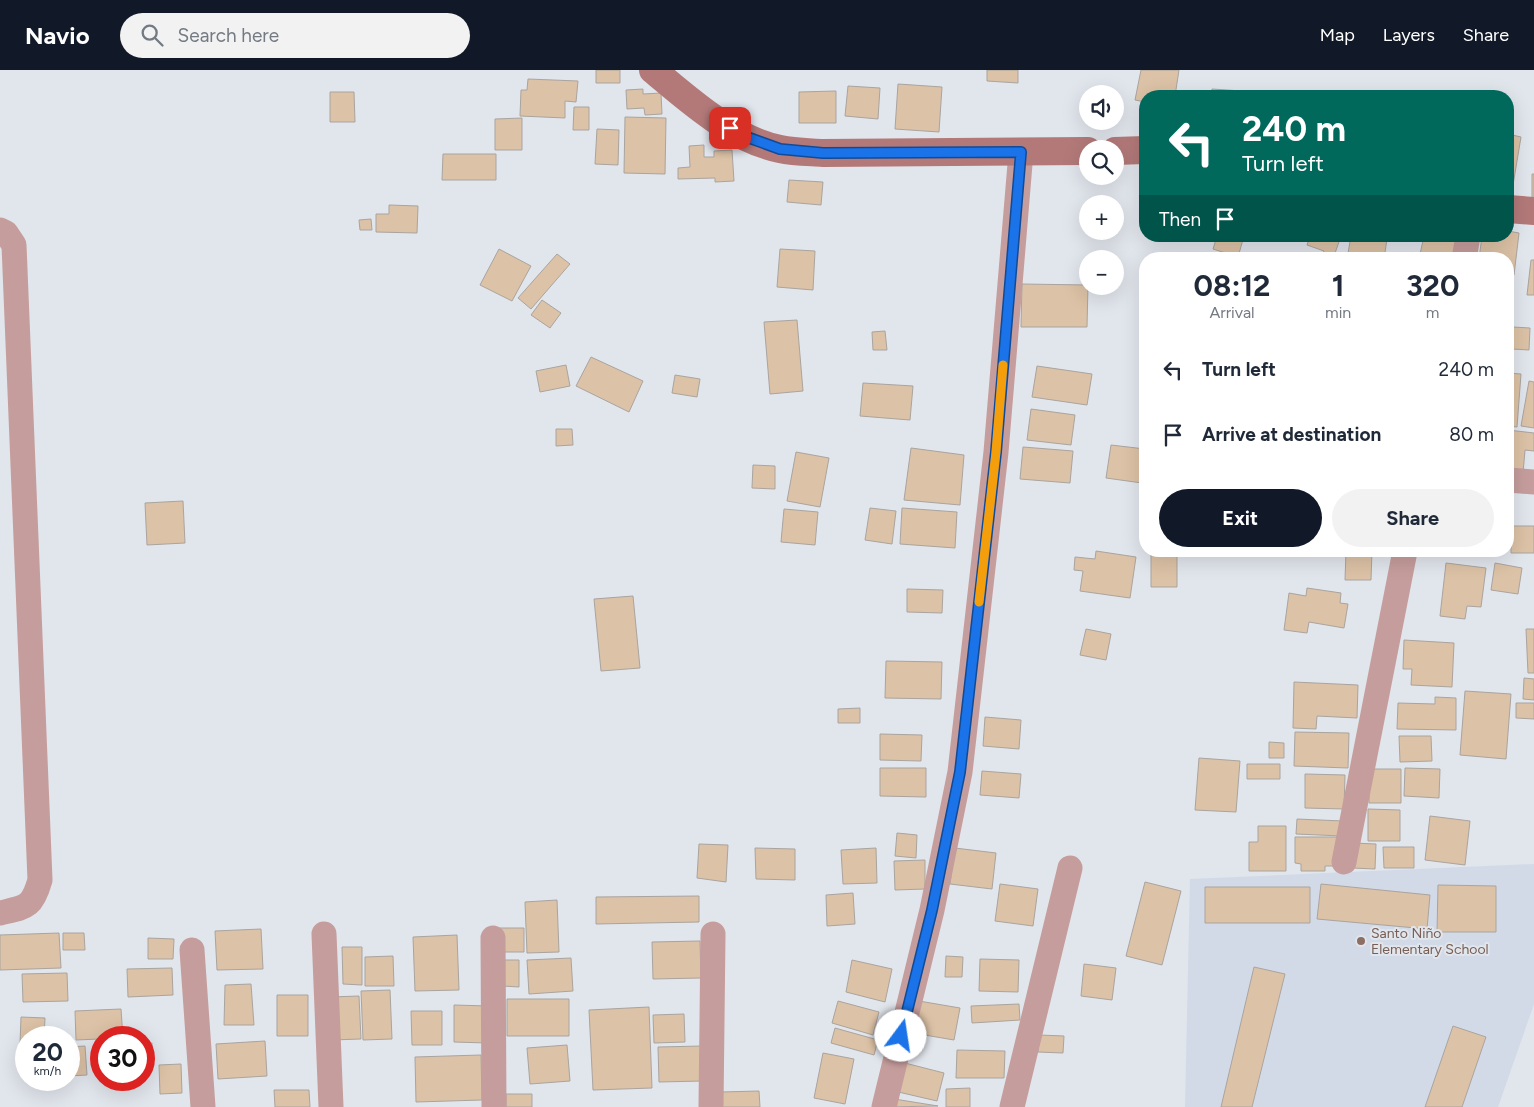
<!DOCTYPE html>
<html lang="en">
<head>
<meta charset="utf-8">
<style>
  :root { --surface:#fff; --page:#f2f2f3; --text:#1f2937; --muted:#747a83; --accent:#111827 }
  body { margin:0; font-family:Figtree,sans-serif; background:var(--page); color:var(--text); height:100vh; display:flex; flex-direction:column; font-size:19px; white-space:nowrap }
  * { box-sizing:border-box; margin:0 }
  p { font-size:16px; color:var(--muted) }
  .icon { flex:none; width:28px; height:28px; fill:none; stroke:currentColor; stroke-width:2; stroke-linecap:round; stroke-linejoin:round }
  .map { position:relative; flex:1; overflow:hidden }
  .panel { position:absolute; left:1139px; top:182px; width:375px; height:305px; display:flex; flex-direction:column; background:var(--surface); border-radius:20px; box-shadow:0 5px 20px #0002 }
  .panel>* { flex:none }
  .guide { position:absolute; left:1139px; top:20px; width:375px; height:152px; border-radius:20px; box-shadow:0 5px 20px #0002; background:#00695c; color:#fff; overflow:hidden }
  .buttons { position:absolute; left:1079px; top:15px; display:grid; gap:10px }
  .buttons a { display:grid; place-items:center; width:45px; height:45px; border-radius:50%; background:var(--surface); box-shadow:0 5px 20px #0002; font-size:25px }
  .speed { position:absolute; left:15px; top:956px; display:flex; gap:10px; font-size:25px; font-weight:700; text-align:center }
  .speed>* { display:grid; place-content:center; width:65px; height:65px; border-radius:50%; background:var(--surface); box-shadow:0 5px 20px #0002; line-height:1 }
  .speed small { font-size:12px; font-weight:400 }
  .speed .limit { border:8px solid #d22; background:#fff; color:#111 }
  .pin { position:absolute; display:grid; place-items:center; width:42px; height:42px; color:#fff; margin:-21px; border-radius:10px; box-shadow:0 2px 8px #0006 }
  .me { position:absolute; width:55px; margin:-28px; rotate:14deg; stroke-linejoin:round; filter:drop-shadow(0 0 4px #0008) }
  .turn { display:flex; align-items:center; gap:18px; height:105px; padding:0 20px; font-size:22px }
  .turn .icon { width:65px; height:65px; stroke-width:2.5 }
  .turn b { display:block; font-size:35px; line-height:42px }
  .then { display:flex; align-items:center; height:48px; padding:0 20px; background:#0003; gap:10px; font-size:19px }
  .eta { display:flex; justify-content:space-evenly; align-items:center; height:85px; text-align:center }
  .eta b { font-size:30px; font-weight:700; line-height:35px }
  .button { display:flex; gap:10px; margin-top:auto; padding:10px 20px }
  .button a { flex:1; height:58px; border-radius:30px; background:var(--accent); color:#fff; font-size:20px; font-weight:700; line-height:58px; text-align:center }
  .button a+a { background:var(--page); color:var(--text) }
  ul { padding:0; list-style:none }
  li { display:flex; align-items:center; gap:15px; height:65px; padding:0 20px }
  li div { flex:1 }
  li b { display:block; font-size:19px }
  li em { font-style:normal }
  header { display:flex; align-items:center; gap:30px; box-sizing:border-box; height:70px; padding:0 25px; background:var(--accent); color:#fff }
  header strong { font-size:24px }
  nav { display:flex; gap:28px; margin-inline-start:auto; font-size:18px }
  .search { width:350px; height:45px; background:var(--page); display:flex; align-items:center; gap:12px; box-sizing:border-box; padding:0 18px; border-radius:28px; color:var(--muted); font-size:19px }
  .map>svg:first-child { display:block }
</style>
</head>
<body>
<header>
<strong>Navio</strong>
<div class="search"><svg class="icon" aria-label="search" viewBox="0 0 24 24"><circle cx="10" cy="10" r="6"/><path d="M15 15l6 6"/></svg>Search here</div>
<nav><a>Map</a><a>Layers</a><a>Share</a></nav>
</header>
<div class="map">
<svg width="1534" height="1037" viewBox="0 0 1534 1037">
  <rect width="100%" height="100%" fill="#e1e5ec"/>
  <path fill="#d2dae7" d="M1534,794V934L1498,1037H1185L1190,809Z"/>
  <path fill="#dcc2a6" stroke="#aaa49f" d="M596,0H620V13H596Z
    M987,0H1018V13L987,11Z
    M1141,0H1179L1175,26H1145V32L1135,30Z
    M528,9L578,11L576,32L565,31V48L520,46L521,20H527Z
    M898,14L942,17L939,62L895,59Z
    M848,16L880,18L878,49L845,46Z
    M643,19V24L661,23L662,44L645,45L644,38L627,39L626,20Z
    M1212,19L1272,23L1271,26H1211Z
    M836,21V53H799V22Z
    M330,22H354L355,52H330Z
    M574,37H589V60H573Z
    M625,47L666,48L665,104L624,103Z
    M522,48V80H495V49Z
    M597,59L619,60L618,95L595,94Z
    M1508,64L1521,67L1513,115L1508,114Z
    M704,75V87H714V81L732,80L734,111L715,112V108L678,109V98L690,97L689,76Z
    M443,84H496V110H442Z
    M1532,104H1534V129H1532Z
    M789,110L823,112L821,135L787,132Z
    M389,135L418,136L417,163L376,162V144H389Z
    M371,149L372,160H360L359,150Z
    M1508,161L1519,163L1514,205L1508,204V189H1479L1482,166H1508Z
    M1217,166H1244L1238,187L1213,179Z
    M1310,166H1341L1333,189H1321L1324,181L1307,175Z
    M1351,166H1368L1387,169L1384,189H1347Z
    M1424,166H1466L1461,189H1419Z
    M499,179L531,196L512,231L480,215Z
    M780,179L815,181L813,220L777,217Z
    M557,184L570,194L531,239L518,228Z
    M1531,190H1534V225H1527Z
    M1022,214L1088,215L1087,257H1021Z
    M542,230L561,243L550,258L531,245Z
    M797,250L803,321L770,324L764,252Z
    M1513,257L1530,258L1529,280L1512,279Z
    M885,261L887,280H873L872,262Z
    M591,287L643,311L629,342L576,316Z
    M566,295L570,316L540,322L536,301Z
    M1037,296L1092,304L1087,335L1032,327Z
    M1508,303L1521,304L1517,357L1508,356Z
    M675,305L700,309L697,327L672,323Z
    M1529,311L1534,312V358L1521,356Z
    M863,313L913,316L910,350L860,346Z
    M1031,339L1075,345L1071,375L1027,370Z
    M556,359H572L573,375L556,376Z
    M1508,360L1534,363V381L1525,380L1523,403L1508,401Z
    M1111,375L1145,379L1142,413L1106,408Z
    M1023,377L1073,381L1070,413L1020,409Z
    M911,378L964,385L960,435L904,430Z
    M796,382L829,388L820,437L787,431Z
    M753,395L775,396V419L752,418Z
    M183,431L185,473L147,475L145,433Z
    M870,438L896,441L892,474L865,470Z
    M902,438L957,442L955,478L900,474Z
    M784,439L818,442L815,475L781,472Z
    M1511,456H1534V483H1511Z
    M1096,481L1136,487L1130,528L1080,521L1083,501L1074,500L1075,487L1095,489Z
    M1346,481H1372L1371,510H1345Z
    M1373,481H1401V484H1373Z
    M1151,485H1177V517H1151Z
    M1446,493L1486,498L1481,537L1467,536L1465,549L1440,546Z
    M1495,493L1522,498L1518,524L1491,520Z
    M1307,518L1341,523L1340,533L1348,534L1344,558L1309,552L1307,563L1284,560L1289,523L1306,526Z
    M907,519L943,520L942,543L907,542Z
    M633,526L640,598L601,601L594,529Z
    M1086,559L1111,564L1106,590L1080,585Z
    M1526,559H1534V603H1528Z
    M1404,570L1454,573L1452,617L1411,615L1412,599H1403Z
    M886,591L942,592L941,629L885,628Z
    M1524,608L1534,609V630L1523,629Z
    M1294,612L1358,615L1357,648L1317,646L1316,659L1293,658Z
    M1465,621L1511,624L1506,689L1460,685Z
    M1435,627L1456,628V660L1397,659L1398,633L1435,634Z
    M1516,633H1534V649L1516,648Z
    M860,638V653H838V639Z
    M985,647L1021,650L1019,679L983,676Z
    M1295,662L1349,663L1348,698L1294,696Z
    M880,664L922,665L921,691L880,690Z
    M1399,666H1431L1432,691L1400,692Z
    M1269,672L1284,673V688H1269Z
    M1199,688L1240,691L1236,742L1195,740Z
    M1247,694H1280V709H1247Z
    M880,698H926V727L880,726Z
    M1405,698L1440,699L1439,728L1404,726Z
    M1369,699H1401V733H1369Z
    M982,701L1021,704L1019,728L980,725Z
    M1305,704L1345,705L1344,739L1305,738Z
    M1368,739L1400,740V771H1368Z
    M1430,746L1470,751L1465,795L1425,790Z
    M1297,749L1343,751L1342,766L1296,764Z
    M1258,756H1286V801H1249V772H1258Z
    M897,763L917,765L916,788L895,786Z
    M1295,767H1339V796H1325V801H1301V794L1295,793Z
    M1353,773L1376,774L1375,799L1352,798Z
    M699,774L728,775L726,812L697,808Z
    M1383,777H1414V798H1384Z
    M755,778L795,779V810L756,809Z
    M876,778L877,813L843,814L841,780Z
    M955,778L996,783L992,819L950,814Z
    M925,790V819L895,820L894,791Z
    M1145,812L1181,821L1162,895L1126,886Z
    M1000,814L1038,819L1033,856L995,851Z
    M1321,814L1430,825L1427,859L1317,849Z
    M1438,815L1496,816V862H1437Z
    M1205,817H1310V853H1205Z
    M853,823L855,854L827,856L826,825Z
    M699,826V852L596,854V827Z
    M557,830L559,882L527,883L525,832Z
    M497,858H524V882H497Z
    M261,859L263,899L217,900L215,861Z
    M59,863L61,898L0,900V865Z
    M63,863H84L85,880H63Z
    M457,865L459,920L415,921L413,867Z
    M148,868L174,869L173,889H148Z
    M700,871L701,908L653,909L652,872Z
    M342,877H362V915L343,914Z
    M393,886L394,916H365V887Z
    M946,886L963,887L962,907H945Z
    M571,888L573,921L529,924L527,890Z
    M980,889L1019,890L1018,922L979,921Z
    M503,890H519V917L503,916Z
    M852,890L892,899L885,932L846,922Z
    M1084,894L1116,898L1112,930L1081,926Z
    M1254,897L1285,904L1252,1037H1221Z
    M172,898L173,925L128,927L127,899Z
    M67,903L68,931L23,932L22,904Z
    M251,914L254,955H224L225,915Z
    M390,920L392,969L363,970L361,921Z
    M277,925H308V966H277Z
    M359,926L361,969L331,970L330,927Z
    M507,929H569V966H507Z
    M838,931L879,942L873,965L832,953Z
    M919,931L960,938L954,970L913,963Z
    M1019,934L1020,950L972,953L971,936Z
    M454,935L488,936L487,973L454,972Z
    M649,937L652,1018L593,1020L589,940Z
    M121,939L123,968L76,970L75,941Z
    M411,941H442V975H412Z
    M684,944L685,972L654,973L653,945Z
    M21,947L45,948L44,968H26V974H20Z
    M1453,956L1486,967L1462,1037H1425Z
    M835,958L878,970L874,985L831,973Z
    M1039,965L1064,966L1063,983L1038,982Z
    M265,971L267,1006L218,1009L216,974Z
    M144,973H152V993L144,994Z
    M567,975L570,1011L530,1014L527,978Z
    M85,976L87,1005L69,1006V977Z
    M702,976L703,1011L659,1012L658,977Z
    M957,980L1005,981L1004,1008H956Z
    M823,983L854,989L845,1034L814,1028Z
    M481,985L482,1030L416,1032L415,987Z
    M901,992L944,1003L937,1031L894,1021Z
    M181,994L182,1023L160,1024L159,995Z
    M970,1018V1037H946V1019Z
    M274,1020H309L310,1037H275Z
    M759,1021L760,1037H722L721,1022Z
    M506,1024H532V1037H506Z
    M888,1028L938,1036L886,1037Z"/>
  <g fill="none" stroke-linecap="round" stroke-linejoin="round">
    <path stroke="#c59d9c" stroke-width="25" d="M0,160L6,163L14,175L40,810C32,838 26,837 0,843
      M1464,189L1468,166
      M1508,410L1534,412
      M1344,792L1405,481
      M324,864L331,1037
      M493,868L494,1037
      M192,880L203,1037
      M711,1037L713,864
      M884,1037L932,840L960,702L996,382L1021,82
      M1012,1037L1070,798"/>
    <path stroke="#b37979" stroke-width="28" d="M653,0C690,31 732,69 780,79C794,82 809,82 823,83L1088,81
      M1115,81L1145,80
      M1508,139L1534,141"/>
  </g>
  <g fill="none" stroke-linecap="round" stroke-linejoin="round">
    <g stroke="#114b97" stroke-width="12">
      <path id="route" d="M730,58L744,66L780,79L823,83L1021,82L996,382L960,702L932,840L901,966"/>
    </g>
    <use href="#route" stroke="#1a73e8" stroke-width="9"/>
    <path stroke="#f59e0b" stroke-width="9" d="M979,532L996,382L1003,295"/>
  </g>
  <circle fill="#8d6e63" stroke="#e1e5ec" stroke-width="2" cx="1361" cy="871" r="5"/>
  <g text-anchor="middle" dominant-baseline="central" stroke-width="4" stroke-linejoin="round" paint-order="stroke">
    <g font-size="14" fill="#785e54" stroke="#e1e5ec" text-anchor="start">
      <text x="1371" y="863">Santo Niño<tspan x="1371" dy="16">Elementary School</tspan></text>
    </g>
  </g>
</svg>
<div class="buttons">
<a><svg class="icon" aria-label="sound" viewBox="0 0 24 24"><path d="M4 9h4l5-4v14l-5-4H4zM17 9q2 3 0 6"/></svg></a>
<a><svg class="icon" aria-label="search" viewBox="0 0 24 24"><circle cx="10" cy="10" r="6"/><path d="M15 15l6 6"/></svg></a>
<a>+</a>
<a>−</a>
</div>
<div class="speed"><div>20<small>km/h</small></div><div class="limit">30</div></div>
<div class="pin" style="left:730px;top:58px;background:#d93025"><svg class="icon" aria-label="arrive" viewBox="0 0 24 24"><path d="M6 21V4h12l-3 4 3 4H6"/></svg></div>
<svg class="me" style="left:901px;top:966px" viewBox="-20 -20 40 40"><circle r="19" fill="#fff"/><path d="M0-13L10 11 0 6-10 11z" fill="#1a73e8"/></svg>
<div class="guide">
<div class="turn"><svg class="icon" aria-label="left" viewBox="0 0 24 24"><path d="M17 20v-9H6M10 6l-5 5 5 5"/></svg><div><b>240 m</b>Turn left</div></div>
<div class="then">Then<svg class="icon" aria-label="arrive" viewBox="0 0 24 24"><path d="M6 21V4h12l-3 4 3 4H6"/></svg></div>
</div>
<section class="panel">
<div class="eta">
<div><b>08:12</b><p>Arrival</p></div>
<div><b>1</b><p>min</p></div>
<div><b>320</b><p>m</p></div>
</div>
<ul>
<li><svg class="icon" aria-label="left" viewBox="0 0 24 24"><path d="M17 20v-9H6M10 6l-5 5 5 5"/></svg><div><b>Turn left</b></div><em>240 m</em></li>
<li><svg class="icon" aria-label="arrive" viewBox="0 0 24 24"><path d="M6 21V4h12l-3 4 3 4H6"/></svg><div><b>Arrive at destination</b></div><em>80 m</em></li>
</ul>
<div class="button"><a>Exit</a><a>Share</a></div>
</section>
</div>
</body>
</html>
